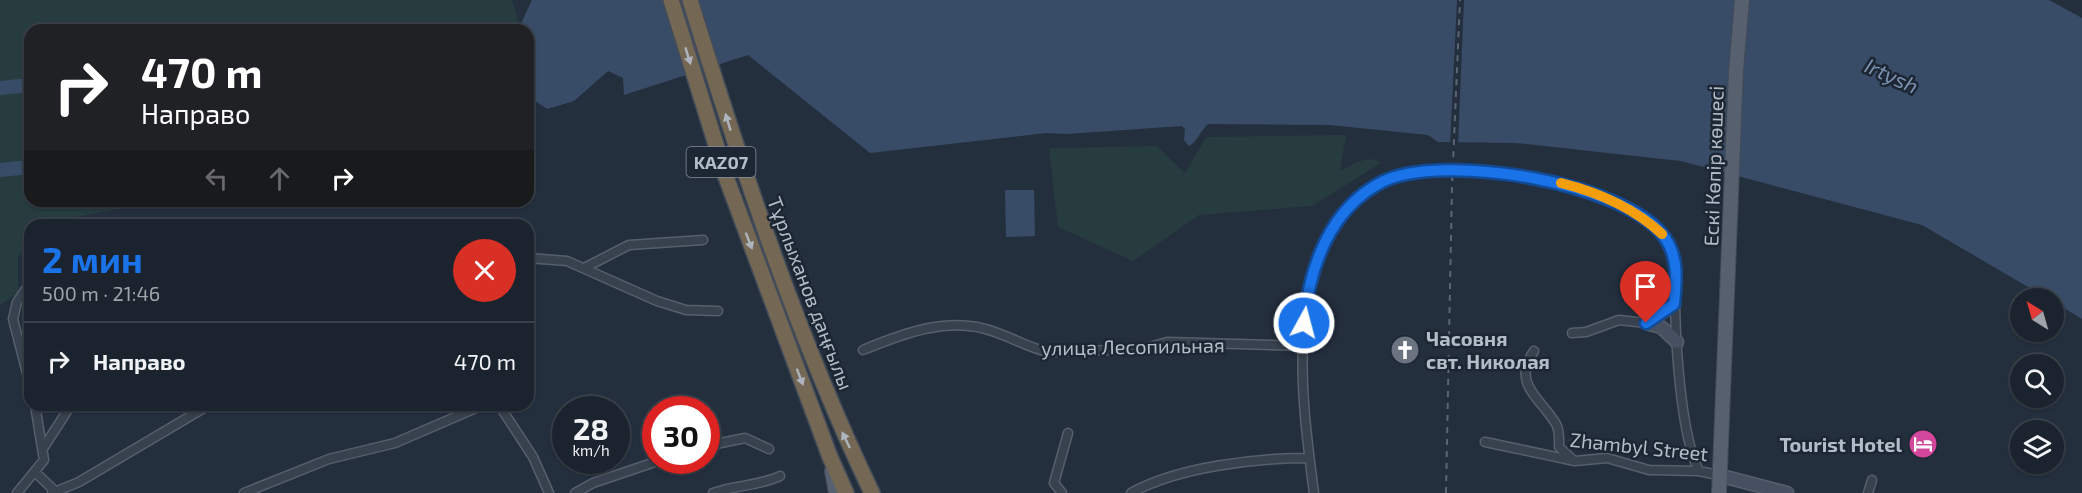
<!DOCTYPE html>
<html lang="ru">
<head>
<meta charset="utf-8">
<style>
  :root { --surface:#1b232e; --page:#282f3a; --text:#f1f3f6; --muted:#a0a4aa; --line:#39404a; --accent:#1a73e8 }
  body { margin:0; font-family:"Exo 2",sans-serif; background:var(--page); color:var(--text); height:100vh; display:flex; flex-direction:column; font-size:22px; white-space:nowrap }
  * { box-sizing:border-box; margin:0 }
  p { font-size:20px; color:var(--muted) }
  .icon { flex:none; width:33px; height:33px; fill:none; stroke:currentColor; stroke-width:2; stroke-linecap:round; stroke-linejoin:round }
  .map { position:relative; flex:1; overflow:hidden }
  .details { position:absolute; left:24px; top:219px; width:510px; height:192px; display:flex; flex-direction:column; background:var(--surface); border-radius:18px; box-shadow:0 2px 4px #0004,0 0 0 2px var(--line) }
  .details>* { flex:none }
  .guide { position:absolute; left:24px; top:24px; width:510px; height:183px; border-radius:18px; box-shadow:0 2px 4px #0004,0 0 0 2px var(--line); background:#202124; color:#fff; overflow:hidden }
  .needle { width:39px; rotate:323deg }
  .tools { position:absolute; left:2010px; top:288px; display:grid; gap:12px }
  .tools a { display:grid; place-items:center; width:54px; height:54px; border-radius:50%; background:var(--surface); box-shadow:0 2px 4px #0004,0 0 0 2px var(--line); font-size:30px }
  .speed { position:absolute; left:552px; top:396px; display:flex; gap:12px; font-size:30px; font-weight:700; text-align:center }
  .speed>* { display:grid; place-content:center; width:78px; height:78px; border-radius:50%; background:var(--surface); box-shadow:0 2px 4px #0004,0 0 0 2px var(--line); line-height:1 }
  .speed small { font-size:15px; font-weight:400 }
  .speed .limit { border:9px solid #d22; background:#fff; color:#111 }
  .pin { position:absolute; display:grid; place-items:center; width:51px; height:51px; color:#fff; margin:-62px -26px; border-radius:50% 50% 50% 0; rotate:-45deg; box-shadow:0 0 6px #0007 }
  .pin .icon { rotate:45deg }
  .me { position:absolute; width:66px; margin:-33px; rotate:7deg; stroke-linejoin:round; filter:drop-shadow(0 0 4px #0008) }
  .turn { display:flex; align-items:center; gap:21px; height:126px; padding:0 18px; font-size:27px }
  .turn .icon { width:78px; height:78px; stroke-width:2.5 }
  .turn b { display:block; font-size:42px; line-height:51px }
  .lanes { display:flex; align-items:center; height:57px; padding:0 18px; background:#0003; justify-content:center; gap:30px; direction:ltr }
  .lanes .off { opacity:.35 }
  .round { display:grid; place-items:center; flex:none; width:63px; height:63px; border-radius:32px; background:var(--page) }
  .summary { display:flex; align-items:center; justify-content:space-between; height:102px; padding:0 18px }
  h1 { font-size:36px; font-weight:700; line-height:45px; color:var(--accent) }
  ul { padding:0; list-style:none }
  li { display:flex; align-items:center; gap:18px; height:78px; padding:0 18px; border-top:2px solid var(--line) }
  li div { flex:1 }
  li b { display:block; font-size:22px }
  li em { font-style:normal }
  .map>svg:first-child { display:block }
</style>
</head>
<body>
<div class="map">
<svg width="2082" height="493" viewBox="0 0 2082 493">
  <rect width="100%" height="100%" fill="#242f3e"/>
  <path fill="#263c3f" d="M0,0H512L518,20L511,30H30V201H159L56,221L52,225H30V246L18,257V293L0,305Z
    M1346,135L1340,171C1353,165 1368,153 1381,163L1312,206L1199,215L1133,261L1058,227L1049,148L1157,146L1185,173L1206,137Z"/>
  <path fill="#394c67" d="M532,0H2049L2082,18V319L2054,302V298H2047L1922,225L1681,161L1516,143L1438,142L1428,135L1330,125L1208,124C1200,131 1198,141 1189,146L1184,140L1185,129L1182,126L1066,134L1046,133L870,153L748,55L624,95L623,78L608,71L574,101L547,109L528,96V30H518Z
    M1005,190H1034L1035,236L1006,237Z"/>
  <path fill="#242f3e" d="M1457,0H1464L1458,145H1450Z"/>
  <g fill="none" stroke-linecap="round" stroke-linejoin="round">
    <path stroke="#394c67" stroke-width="14" d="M0,88L30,85
      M0,170L30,167"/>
    <g stroke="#565f6c" stroke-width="11">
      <path id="street" d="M528,258L567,261L657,301L686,310L718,311
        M586,267L629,245L703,240
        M30,283L17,302L13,319L30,385
        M1572,333L1586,332L1619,320L1646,323
        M863,350C904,333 951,315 995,332C1013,338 1029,348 1048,352L1143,349L1167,342L1303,346
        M1534,351C1511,384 1541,398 1556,424C1560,431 1559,440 1559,447L1572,459
        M499,405L533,457L549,493
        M1485,442L1575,461L1607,458L1649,470L1699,471L1718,475
        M706,446L745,438L769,449
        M44,447L71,405
        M36,473L55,491
        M17,493L44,460L35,405
        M52,493L79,482L209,405
        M244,493L329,459L395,443L483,405
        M575,493L593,483L661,460
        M713,493C736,485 759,486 780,476
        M1062,493L1054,483L1068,433
        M1131,493C1178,467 1255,458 1309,458
        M1314,493C1302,402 1281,258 1364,195C1370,191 1376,185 1382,182C1421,164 1481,171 1521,177C1567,184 1634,198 1664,237C1681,258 1674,282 1675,306C1676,347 1681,436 1699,471
        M1868,493L1872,480"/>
    </g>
    <g stroke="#565f6c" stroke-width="15">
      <path id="secondary" d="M1646,323L1661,327L1677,342
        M1646,323L1674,304
        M1718,475L1787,493"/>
    </g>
    <g stroke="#414a57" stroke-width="16">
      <path id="primary" d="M832,471L836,493
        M1719,493L1736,71L1742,0"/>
    </g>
    <g stroke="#434c59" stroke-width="18">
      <path id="highway" d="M671,0L726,177L830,457L846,493
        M690,0C742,168 796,334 872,493"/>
    </g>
    <use href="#street" stroke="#38414e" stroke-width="8"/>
    <use href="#secondary" stroke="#465061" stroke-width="12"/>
    <use href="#primary" stroke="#56606e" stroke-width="14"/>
    <use href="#highway" stroke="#746855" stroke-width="15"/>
    <path stroke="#5a6575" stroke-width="2" stroke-dasharray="6 6" stroke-linecap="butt" d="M1446,493L1452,186L1460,0"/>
  </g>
  <defs><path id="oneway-solid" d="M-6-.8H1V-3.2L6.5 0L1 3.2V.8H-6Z" transform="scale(1.5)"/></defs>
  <g fill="#aeb4bd">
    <use href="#oneway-solid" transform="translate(688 56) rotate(73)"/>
    <use href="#oneway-solid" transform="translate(728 122) rotate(-107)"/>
    <use href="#oneway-solid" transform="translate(749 241) rotate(69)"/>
    <use href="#oneway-solid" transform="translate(800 377) rotate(69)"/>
    <use href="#oneway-solid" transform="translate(846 440) rotate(-116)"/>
  </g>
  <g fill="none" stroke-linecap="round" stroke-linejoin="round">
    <g stroke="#114b97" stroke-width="15">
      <path id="route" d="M1304,323C1309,269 1329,209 1382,182C1440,152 1627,182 1665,238C1679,258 1676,281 1674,304L1646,323"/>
    </g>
    <use href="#route" stroke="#1a73e8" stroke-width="10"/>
    <path stroke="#f59e0b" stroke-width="10" d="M1561,183C1597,192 1634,208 1662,234"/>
  </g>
  <defs>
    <g id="church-disc" transform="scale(1.5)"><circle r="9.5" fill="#6b7280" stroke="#1d2633"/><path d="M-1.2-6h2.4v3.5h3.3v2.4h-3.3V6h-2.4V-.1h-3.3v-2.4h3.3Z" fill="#fff"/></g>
    <g id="hotel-disc" transform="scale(1.5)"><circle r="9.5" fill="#d1479c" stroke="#1d2633"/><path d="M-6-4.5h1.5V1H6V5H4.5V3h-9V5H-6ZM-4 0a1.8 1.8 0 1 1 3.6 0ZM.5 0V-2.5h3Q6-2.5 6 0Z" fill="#fff"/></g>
  </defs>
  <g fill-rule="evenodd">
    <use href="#church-disc" x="1405" y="350"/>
    <use href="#hotel-disc" x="1923" y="444"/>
  </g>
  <g text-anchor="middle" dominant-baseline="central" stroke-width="5" stroke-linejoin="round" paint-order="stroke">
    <rect fill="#1d2633" stroke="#878f9c" stroke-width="1.5" x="686.5" y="147" width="69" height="30" rx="4.5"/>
    <g font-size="18" font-weight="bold" fill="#b4bcc9">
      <text x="721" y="162">KAZ07</text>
    </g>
    <g font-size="20" fill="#b4bcc9" stroke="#1d2633">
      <text transform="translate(1713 166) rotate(-88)">Ескі Көпір көшесі</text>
      <text transform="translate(811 293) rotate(69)">Тұрлыханов даңғылы</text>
      <text transform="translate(1133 346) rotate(-1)">улица Лесопильная</text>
      <text transform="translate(1639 446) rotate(6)">Zhambyl Street</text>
    </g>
    <g font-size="20" font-weight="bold" fill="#b4bcc9" stroke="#1d2633" text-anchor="start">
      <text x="1426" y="338">Часовня<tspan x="1426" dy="23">свт. Николая</tspan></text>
      <text x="1902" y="444" text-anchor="end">Tourist Hotel</text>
    </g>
    <g font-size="21" font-style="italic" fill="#7c92b1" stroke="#1d2633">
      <text transform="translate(1892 75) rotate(25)">Irtysh</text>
    </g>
  </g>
</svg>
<div class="tools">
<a><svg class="needle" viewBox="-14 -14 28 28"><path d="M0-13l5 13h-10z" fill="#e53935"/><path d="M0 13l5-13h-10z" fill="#a0a4aa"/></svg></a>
<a><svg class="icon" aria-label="search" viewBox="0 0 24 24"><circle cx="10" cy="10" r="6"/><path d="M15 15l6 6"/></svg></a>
<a><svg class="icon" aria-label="layers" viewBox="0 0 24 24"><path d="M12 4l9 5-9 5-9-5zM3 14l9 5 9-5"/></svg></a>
</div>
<div class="speed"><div>28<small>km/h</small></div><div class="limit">30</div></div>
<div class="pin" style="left:1646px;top:323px;background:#d93025"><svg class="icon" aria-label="arrive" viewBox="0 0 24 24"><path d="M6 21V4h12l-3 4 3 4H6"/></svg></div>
<svg class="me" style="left:1304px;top:323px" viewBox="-20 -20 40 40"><circle r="17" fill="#1a73e8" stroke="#fff" stroke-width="3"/><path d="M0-11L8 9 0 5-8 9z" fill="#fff"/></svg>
<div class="guide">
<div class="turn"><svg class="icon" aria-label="right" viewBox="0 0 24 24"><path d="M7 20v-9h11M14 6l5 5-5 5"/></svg><div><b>470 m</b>Направо</div></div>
<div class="lanes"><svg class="icon off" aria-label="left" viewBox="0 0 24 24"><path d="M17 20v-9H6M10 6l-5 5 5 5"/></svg><svg class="icon off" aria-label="ahead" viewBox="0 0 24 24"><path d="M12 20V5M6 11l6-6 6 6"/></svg><svg class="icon" aria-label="right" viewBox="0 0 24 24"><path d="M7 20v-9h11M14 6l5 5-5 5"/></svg></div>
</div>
<section class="details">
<div class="summary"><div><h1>2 мин</h1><p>500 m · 21:46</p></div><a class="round" style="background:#d93025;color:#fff"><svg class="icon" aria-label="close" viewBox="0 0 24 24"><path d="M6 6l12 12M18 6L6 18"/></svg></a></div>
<ul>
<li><svg class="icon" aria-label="right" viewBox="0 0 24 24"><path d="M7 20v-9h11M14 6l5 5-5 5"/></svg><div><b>Направо</b></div><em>470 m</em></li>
</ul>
</section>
</div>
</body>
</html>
